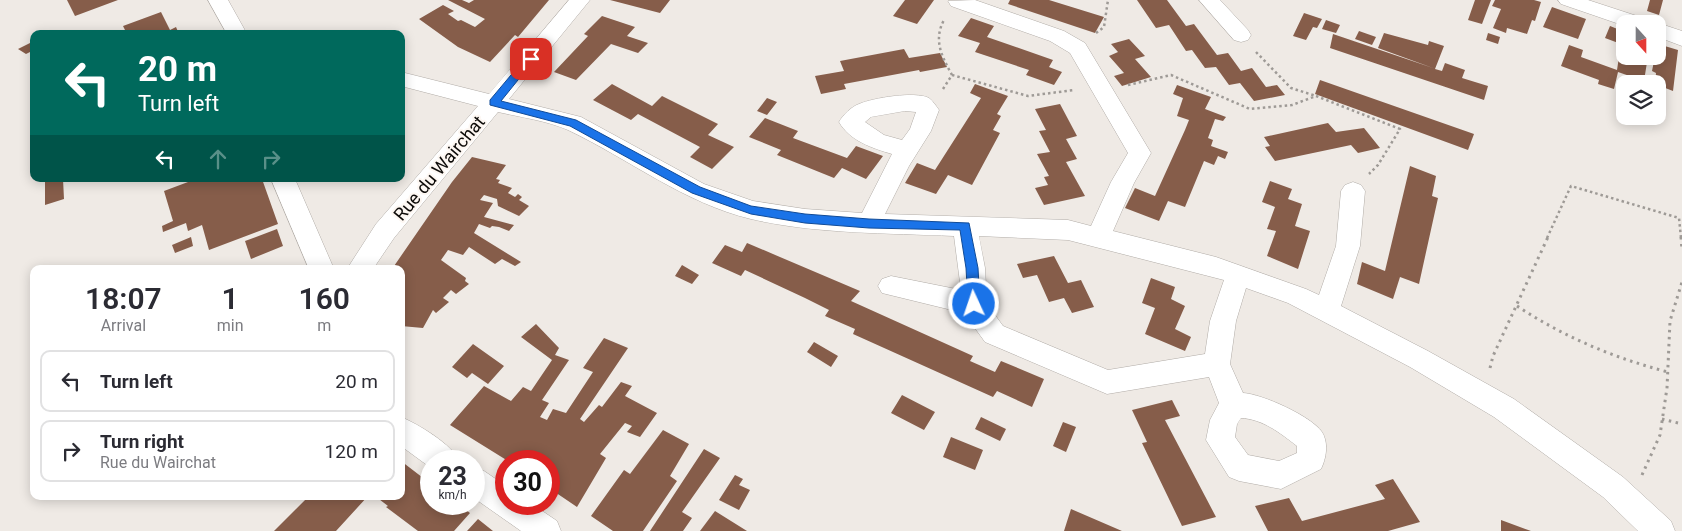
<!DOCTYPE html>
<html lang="en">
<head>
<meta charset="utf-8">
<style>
  :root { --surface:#fff; --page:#f2f2f3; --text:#2b2b33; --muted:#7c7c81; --line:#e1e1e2 }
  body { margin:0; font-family:Roboto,sans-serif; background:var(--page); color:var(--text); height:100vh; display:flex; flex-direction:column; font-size:19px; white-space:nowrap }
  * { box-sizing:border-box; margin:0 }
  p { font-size:16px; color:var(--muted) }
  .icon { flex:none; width:28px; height:28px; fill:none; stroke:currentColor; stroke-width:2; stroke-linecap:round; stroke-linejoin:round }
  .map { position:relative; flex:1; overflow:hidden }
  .side { position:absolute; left:30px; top:265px; width:375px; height:235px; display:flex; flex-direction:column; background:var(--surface); border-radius:10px; box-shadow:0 2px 12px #0003 }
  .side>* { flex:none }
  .top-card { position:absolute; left:30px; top:30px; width:375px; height:152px; border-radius:10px; box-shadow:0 2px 12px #0003; background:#00695c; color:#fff; overflow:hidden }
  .needle { width:32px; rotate:159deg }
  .fabs { position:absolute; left:1616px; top:15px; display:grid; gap:10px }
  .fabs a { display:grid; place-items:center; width:50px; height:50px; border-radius:10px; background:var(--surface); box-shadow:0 2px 12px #0003; font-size:25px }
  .speed { position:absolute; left:420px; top:450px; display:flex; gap:10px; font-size:25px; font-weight:700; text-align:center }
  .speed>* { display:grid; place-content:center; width:65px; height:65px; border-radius:50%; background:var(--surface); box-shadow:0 2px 12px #0003; line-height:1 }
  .speed small { font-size:12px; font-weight:400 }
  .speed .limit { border:8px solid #d22; background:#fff; color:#111 }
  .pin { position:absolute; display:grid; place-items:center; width:42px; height:42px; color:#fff; margin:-21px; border-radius:10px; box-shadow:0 2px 8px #0006 }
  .me { position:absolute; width:55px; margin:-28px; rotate:357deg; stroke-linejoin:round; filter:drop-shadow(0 0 4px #0008) }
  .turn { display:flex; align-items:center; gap:18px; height:105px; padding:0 25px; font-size:22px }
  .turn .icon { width:65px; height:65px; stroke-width:2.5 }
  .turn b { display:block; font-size:35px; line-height:42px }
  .lanes { display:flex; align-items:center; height:48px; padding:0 25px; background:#0003; justify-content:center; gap:25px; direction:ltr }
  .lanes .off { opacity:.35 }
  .eta { display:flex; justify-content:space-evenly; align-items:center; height:85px; text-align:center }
  .eta b { font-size:30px; font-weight:600; line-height:35px }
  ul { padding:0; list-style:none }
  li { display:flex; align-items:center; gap:15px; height:62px; margin:0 10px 8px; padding:0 15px; border:2px solid var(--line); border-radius:10px }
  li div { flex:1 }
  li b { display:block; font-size:19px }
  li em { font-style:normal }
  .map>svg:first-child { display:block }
</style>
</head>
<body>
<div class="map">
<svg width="1682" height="531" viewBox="0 0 1682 531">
  <rect width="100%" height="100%" fill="#efeae5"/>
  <path fill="#865d4a" d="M67,0H118L75,16Z
    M448,0H462L469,3L474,0H549L518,37L515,35L490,62L458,47L419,19L443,5L454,11L448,14L458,21L461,20L475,27L485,19Z
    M610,0H670L660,13Z
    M905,0H934L917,24L893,16Z
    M1010,0H1049L1104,17L1095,33L1008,4Z
    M1137,0H1167L1186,26L1194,24L1217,55L1228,53L1241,71L1252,68L1266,87L1277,85L1285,95L1254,101L1240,83L1229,85L1216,67L1205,68L1192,50L1186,51L1169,25L1156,28Z
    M1475,0H1491L1482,24L1468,20Z
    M1495,0H1534L1541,2L1535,21L1532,20L1527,34L1507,28L1506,33L1493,28L1501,9L1492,6Z
    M1650,0H1663L1659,15L1647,11Z
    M1552,7L1586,19L1578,39L1543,27Z
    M161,12L170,30L176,27L179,34H127L123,26Z
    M1304,13L1322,19L1317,28L1313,27L1306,40L1293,36Z
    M602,16L635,27L627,36L648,43L638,53L611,44L576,80L554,72L588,36L584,34Z
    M971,18L994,26L987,37L1053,60L1049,67L1062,72L1054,85L1026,75L1029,70L975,52L980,43L958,36Z
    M1326,20L1340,25L1336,33L1322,29Z
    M1610,26L1625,32V56H1648L1644,81L1618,72L1614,89L1598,84L1599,80L1561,66L1569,45L1583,50L1581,57L1617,70L1621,44L1605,38Z
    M1359,31L1376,37L1372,45L1355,39Z
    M1384,33L1428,45L1429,41L1444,46L1435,69L1442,71L1445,63L1465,70L1462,78L1488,86L1484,100L1330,48L1333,34L1433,68L1378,48Z
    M1488,33L1500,37L1498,44L1486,40Z
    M1129,39L1145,56L1135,59L1151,77L1122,86L1114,76L1124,73L1109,56L1118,52L1111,44Z
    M34,41V52L32,51L26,54L18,49Z
    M1658,44L1678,50L1673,91L1655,84L1656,73L1652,71L1655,56H1658Z
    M904,49L909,58L940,53L947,67L920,72L919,70L844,84L846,89L821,94L815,76L844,71L840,61Z
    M1320,80L1474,134L1468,150L1315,94Z
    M612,84L652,106L662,96L718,124L708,135L734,147L712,169L690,157L700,147L638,114L631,120L593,100Z
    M975,84L1008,96L997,114L1001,116L993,130L1000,133L972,185L948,175L936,194L905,183L917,163L935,170L981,98L970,93Z
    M1177,85L1211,97L1205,109L1226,117L1223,121L1215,119L1208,138L1213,140L1211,146L1228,152L1225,159L1218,156L1214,165L1204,161L1185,207L1168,201L1159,221L1125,208L1135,188L1155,196L1185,130L1189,120L1177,116L1183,98L1173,94Z
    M767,98L777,102L767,115L757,111Z
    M1060,104L1077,136L1066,139L1077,159L1066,162L1085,196L1044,205L1035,188L1048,185L1044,177L1049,176L1037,154L1050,152L1039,131L1046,130L1035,109Z
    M765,118L798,131L793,138L847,158L856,146L883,156L866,179L842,168L834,178L777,155L781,150L749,137Z
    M1328,123L1336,132L1364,128L1380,148L1358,153L1351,145L1275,161L1265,147L1270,146L1264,137Z
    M472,157L506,165L496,179L500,180L498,183L512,188L508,193L515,197L518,194L522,197L519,200L529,206L519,216L498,206L497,199L484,195L480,200L493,203L484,217L514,225L509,231L499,227L492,226L490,228L479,224L474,233L521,262L515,266L502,259L495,264L469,247L463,255L448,250L441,260L466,278L465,281L469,284L456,294L451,290L443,298L449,302L436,313L433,310L423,328L401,326V269H392L452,182Z
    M1410,166L1436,176L1432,196L1438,198L1419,284L1400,277L1393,299L1357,284L1362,262L1385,271Z
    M45,179H63L64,199L45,205Z
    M196,179H262L278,224L209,250L202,225L188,231L186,223L163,232L162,226L173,221L164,191Z
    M1270,181L1292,189L1288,199L1302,204L1295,226L1310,231L1298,269L1267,256L1276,231L1267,229L1275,207L1262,202Z
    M277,229L283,246L251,259L245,241Z
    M191,237L193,246L175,253L172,245Z
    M747,243L860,291L851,301L973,356L970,361L995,372L1001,361L1044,379L1032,407L997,391L993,397L853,334L855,329L825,316L829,310L805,298L745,270L741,276L712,263L725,245L742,252Z
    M1054,256L1068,283L1081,280L1094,307L1072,313L1064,298L1049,302L1037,275L1023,278L1017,264Z
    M682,265L699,275L692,284L675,276Z
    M1151,278L1175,287L1171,299L1185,306L1175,329L1191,337L1185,351L1145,334L1155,308L1142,303Z
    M536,324L559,348L555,355L569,360L542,400L549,403L540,417L547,420L553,409L566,413L593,372L583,368L604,338L628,348L580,419L584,422L599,405L602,407L621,382L632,386L625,396L657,413L640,437L627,432L632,426L625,423L600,454L606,458L577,507L549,488V461H508L450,425L484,386L511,401L523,387L531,391L552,360L521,337Z
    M814,342L838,356L831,367L807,352Z
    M473,344L504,366L488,384L472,373L467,378L452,367Z
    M902,395L935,412L924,430L891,413Z
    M1172,400L1180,416L1165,420L1216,517L1182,526L1142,443L1147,442L1132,410Z
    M981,417L1006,429L1000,441L975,429Z
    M1063,422L1076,427L1066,452L1053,446Z
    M663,430L689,444L670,476L677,481L643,531H613L591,516L624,470L630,474Z
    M951,437L983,450L975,470L943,457Z
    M704,449L720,458L682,512L692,518L683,531H650Z
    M401,461L431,484V504H458L470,513L454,531H418L386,507L388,506L375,496H401Z
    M735,475L743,479L739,485L750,490L739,510L719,500Z
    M1393,479L1420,522L1388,531H1268L1255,506L1289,498L1302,521L1385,499L1375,485Z
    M309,496H368L336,531H274Z
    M1071,509L1122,531H1064Z
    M715,511L747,531H700Z
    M478,519L493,531H467Z
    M1501,520L1531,531H1501Z"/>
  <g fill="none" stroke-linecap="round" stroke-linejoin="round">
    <g stroke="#b1aca7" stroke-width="1">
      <path id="street" d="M208,0H228L247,34H227Z
        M569,0H590L509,99L581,117L704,184L753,201L805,209L862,213L892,154C872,148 850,141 839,122C843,115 851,107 859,104C873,98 915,91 929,98C933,101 936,106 939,110L931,131L909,166L885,214L1068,220L1091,226L1111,182L1128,153L1070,53L1050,41L951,6L948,1L975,0L1064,31L1085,43L1151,153L1134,183L1113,231L1216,257L1306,289L1319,295L1336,246L1341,191L1345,185L1353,182L1361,185L1365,191L1360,246L1341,306L1428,351L1514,399L1623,477L1671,521L1675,531H1638L1603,497L1494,417L1410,367L1288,303L1246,288L1236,321L1230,364L1243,393C1262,394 1311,416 1322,432C1329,443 1326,459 1321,469L1281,489L1239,481L1229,477L1206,440L1210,420L1219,403L1209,377L1107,394L985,342L964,313L882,293L878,286L882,279L891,276L961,290L954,236C888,233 815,234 751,219C684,203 629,159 568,130C548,121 520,117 498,112L394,238L373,269H347L376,224L478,106L401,86V72L489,94ZM905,111L916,112L910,129L902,140L884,135L865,122L871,117ZM979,236L1068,240L1224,280L1210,321L1205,354L1108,370L1003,326L987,304L985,268ZM1241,418C1263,419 1280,433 1297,446V453L1279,461L1248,455L1235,437L1237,424Z
        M1199,0H1220L1248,30L1251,35L1248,40L1241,42L1234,40Z
        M1558,0H1588L1646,19L1649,24H1625V26L1561,4Z
        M1658,23L1682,31V46L1658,37L1656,24Z
        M271,179H295L334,269H309Z
        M401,417C418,424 453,445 459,461H431V468L401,446Z
        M474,467L484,471L506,486V504H532L557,521L561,531H521L474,498Z"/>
    </g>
    <path stroke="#9e9a96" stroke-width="2.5" stroke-dasharray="2.5 3" stroke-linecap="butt" d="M1096,33L1104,27L1108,0
      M1256,52L1291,88L1316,96
      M952,75L1028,96L1074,90
      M1128,85L1171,75L1250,109L1292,105L1316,96L1400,129L1378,165L1369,174
      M943,89L952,75C942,57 933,40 944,20
      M1547,238L1571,186L1679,218L1681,238"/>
    <path stroke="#9e9a96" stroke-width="3" stroke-dasharray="2.5 4.5" stroke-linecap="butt" d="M1681,237L1682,251
      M1517,306C1564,337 1614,358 1668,372
      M1490,368L1493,356L1548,237
      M1662,419L1682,424
      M1642,475L1660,435L1667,388L1670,321L1682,282"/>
    <use href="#street" fill="#fff" fill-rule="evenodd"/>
  </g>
  <path fill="#1a73e8" stroke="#114b97" d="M527,56H534L535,59L501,101L576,120L700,187L751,206L805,214L869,219L969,223L978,268L980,304L978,308H970L968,304L966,268L960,230L869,228L805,223L751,214L692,193L570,126L490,105V100Z"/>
  <g text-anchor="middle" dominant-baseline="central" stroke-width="4" stroke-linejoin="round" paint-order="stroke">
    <g font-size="18" fill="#0d0b09" stroke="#fdf7f2">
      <text transform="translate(439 168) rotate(-50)">Rue du Wairchat</text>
    </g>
  </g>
</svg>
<div class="fabs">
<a><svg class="needle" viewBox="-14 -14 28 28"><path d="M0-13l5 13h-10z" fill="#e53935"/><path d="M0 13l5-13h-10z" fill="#7c7c81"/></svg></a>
<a><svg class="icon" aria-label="layers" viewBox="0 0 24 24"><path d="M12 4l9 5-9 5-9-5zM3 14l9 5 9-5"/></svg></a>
</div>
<div class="speed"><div>23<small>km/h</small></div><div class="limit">30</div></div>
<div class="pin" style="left:531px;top:59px;background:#d93025"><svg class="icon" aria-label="arrive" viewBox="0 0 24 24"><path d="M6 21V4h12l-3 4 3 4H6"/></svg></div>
<svg class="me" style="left:974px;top:304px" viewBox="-20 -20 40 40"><circle r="17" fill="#1a73e8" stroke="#fff" stroke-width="3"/><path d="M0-11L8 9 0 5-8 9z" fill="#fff"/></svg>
<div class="top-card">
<div class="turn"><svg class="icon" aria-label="left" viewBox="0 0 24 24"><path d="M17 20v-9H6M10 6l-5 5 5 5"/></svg><div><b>20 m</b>Turn left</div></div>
<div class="lanes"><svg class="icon" aria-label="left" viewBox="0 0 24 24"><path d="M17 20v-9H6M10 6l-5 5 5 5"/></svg><svg class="icon off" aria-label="ahead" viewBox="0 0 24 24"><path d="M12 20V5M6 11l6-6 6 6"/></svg><svg class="icon off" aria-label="right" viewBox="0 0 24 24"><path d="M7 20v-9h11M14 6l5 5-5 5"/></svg></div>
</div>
<section class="side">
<div class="eta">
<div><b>18:07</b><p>Arrival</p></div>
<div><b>1</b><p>min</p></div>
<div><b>160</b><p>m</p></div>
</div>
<ul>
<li><svg class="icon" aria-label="left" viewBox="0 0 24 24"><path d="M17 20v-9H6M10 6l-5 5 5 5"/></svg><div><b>Turn left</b></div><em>20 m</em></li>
<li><svg class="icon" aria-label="right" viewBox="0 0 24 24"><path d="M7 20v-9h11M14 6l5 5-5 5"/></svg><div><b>Turn right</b><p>Rue du Wairchat</p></div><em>120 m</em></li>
</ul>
</section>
</div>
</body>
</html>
